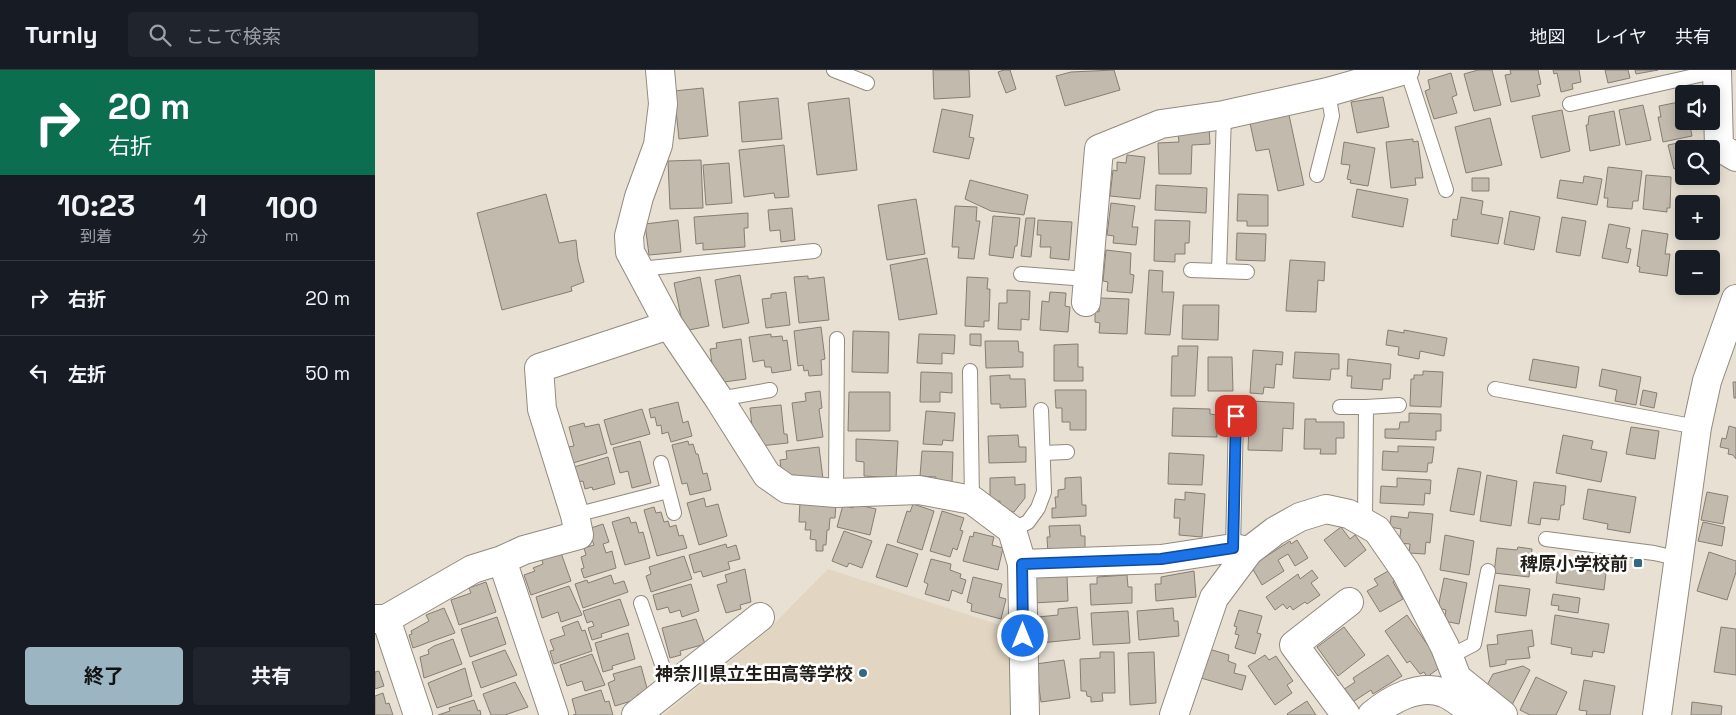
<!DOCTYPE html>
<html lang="ja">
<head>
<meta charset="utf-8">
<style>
  :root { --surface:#171b24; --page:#20242c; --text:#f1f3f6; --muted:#9ea1a6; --line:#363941; --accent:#9bb5c3 }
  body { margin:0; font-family:"Space Grotesk","Noto Sans JP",sans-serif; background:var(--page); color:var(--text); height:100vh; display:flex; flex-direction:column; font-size:19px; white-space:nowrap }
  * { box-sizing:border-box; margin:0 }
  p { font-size:16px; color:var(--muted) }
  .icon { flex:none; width:28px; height:28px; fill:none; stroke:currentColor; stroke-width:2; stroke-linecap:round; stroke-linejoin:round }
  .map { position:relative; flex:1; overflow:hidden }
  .panel { display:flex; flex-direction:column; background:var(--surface); width:375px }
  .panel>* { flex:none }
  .guide { background:#0b6e4f; color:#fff; overflow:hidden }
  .controls { position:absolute; left:1300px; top:15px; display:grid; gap:10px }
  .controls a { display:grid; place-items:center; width:45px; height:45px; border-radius:5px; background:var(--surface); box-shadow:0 2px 12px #0003; font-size:25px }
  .pin { position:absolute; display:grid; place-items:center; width:42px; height:42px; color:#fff; margin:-21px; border-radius:10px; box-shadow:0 2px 8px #0006 }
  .me { position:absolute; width:55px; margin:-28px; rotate:0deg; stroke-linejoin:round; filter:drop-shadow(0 0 4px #0008) }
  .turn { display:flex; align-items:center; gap:18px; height:105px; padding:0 25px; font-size:22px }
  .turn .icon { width:65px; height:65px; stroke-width:2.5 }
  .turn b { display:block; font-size:35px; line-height:42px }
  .eta { display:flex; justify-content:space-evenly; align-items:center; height:85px; text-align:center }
  .eta b { font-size:30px; font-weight:700; line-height:35px }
  .primary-button { display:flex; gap:10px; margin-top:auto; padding:10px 25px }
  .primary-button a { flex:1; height:58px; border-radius:5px; background:var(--accent); color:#111; font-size:20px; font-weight:700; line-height:58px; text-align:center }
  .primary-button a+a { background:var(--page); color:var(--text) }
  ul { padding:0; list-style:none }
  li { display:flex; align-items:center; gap:15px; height:75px; padding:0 25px; border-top:1px solid var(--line) }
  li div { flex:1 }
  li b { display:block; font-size:19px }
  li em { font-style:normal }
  header { display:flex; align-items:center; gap:30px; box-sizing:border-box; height:70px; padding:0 25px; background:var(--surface); border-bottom:1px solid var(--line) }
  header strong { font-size:24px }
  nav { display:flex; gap:28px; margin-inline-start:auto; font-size:18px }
  .search { width:350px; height:45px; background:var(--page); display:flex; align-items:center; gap:12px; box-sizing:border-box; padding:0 18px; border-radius:5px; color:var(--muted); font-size:19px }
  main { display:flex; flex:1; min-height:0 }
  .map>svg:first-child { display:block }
</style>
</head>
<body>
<header>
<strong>Turnly</strong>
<div class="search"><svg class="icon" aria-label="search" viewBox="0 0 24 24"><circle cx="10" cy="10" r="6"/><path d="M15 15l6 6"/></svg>ここで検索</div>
<nav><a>地図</a><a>レイヤ</a><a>共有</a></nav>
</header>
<main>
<section class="panel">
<div class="guide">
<div class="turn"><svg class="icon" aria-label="right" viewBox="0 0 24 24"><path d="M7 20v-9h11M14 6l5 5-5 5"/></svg><div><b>20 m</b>右折</div></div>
</div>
<div class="eta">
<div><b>10:23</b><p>到着</p></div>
<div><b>1</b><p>分</p></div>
<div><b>100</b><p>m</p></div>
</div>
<ul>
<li><svg class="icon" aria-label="right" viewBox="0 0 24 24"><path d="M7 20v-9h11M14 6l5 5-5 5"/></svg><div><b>右折</b></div><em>20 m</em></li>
<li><svg class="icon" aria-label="left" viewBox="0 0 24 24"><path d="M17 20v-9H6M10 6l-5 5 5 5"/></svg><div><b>左折</b></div><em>50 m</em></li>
</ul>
<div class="primary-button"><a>終了</a><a>共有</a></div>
</section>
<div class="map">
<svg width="1361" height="645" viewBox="0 0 1361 645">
  <rect width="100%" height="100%" fill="#e8e0d3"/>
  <path fill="#e2d6c2" d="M453,499L637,559V645H288L391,562Z"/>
  <path fill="#c2baad" stroke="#857e72" d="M558,0H594L595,27L559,29Z
    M629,0H635L641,19L631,23L623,2Z
    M739,0L745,20L690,36L681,6L696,2Z
    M1103,0H1117L1126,35L1099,41L1089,4Z
    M1135,0H1163L1166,14L1162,15L1165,26L1136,32L1130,5L1136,4Z
    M1178,0H1204L1206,12L1197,14L1198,19L1186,22L1182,3L1179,4Z
    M1230,0H1253L1255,8L1233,13Z
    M1260,0H1283L1261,4Z
    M1076,3L1082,25L1077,27L1082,43L1059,49L1050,21L1055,19L1053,10Z
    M328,18L333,66L304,69L299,21Z
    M1008,27L1014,57L982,63L976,32Z
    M403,28L407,69L367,72L364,32Z
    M474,28L482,100L442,105L433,33Z
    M1309,31V51H1314L1317,66L1288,72L1283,47H1286L1284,36Z
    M1268,35L1276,70L1251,75L1244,40Z
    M567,39L598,45L594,67L599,68L594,89L558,82Z
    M1187,40L1195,81L1166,88L1157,46Z
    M1239,41L1245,75L1215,81L1211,55H1213L1214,46Z
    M914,45L929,115L903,121L894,79L881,81L875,53Z
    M1115,48L1127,95L1091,103L1080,57Z
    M834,57L835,74L817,75L816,104H784L783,73L804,72L803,64Z
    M1038,69V72L1043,71L1048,108H1040L1041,115L1016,118L1011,72Z
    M1312,71L1314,79H1309V96L1299,99L1293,75Z
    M969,72L1000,78L993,116L975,113L976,110L972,109L975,95L966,94Z
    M409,75L414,127L400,128L399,123L369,127L364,80Z
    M752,85L770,87L765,129L735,126L738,100L742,101V92L751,93Z
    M326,90L328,138L295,139L293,91Z
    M354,93L357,133L331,135L328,95Z
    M1233,97L1267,101L1263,131H1258L1257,139L1232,137L1233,128H1229Z
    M1271,105L1296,107L1295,138H1292V142L1268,139Z
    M1209,106L1227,109L1222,135L1182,128L1185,110L1208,113Z
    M1097,108H1114V121H1097Z
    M595,110L653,125L649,145L616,141L590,129Z
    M781,115L832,118L831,143L780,140Z
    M982,119L1033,129L1028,157L977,147Z
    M171,124L184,173L201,170L203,189L209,212L196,217L197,221L127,240L102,143Z
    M863,124L893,125V156H872V151H862Z
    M1086,127L1108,131L1106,144L1128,148L1123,174L1076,166L1078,149L1082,150Z
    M541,129L550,184L512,190L503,135Z
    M736,133L760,136L757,157H763L761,175L738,173L739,166L732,165Z
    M580,136L602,137L601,151H605L599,189L583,188L584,177H577Z
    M417,138L420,170L406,172L405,160L395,161L393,140Z
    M1135,141L1165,147L1159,180L1129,174Z
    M373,143V158H369L370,177L328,180V173L321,174L319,147Z
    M618,146L645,148L642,176H640L638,188L614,185Z
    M1187,147L1211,151L1205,186L1181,182Z
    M651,148H660L656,187L646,186Z
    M303,150L306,182L274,185L270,154Z
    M663,150L697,152L694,190L675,188L676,177H665L666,165H662Z
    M780,150L815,151L814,173H810V184H800V192L779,191Z
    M1234,154L1255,158L1251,178L1256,179L1253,193L1227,188Z
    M1267,160L1293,164L1290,184H1295L1292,206L1264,202L1265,197L1262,196Z
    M862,163L891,164L890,191L861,190Z
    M731,180L756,183L755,204L759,205L757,223L732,221L733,212L728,211Z
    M552,188L562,244L524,250L515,195Z
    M915,190L950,192L949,211L943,210L941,242L911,241Z
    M774,200L788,201L787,222H799L795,265L770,264Z
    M365,205L374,253L348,258L340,210Z
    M433,206V209L449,207L454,250L424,253L419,207Z
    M325,207L334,256L309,261L299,213Z
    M592,207L613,208L612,219H615L614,251H609V257L590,256Z
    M632,220L655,221L654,250L646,249V260L623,259L624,233H632Z
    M411,222L415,255L391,258L387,229L396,228V224Z
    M675,222L691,223L690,236L695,237L693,262L665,260L667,231L674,232Z
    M725,228L754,229L752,264L724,263L725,253L720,252V241L724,242Z
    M808,235H844L843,270L807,269Z
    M446,257L450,289L446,290L447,305L434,306L433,300L429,301L428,295L423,296L419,261Z
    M1013,260L1029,263V260L1072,268L1069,286L1045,281L1044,289L1023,285L1024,277L1011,275Z
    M478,261L514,262L513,303L477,302Z
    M396,264V267L407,266L408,271L412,270L416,300L397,303L396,297H390L389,290L378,292L374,267Z
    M544,264L580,265L579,284L567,283V294L542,293Z
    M595,264H606V276L595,275Z
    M366,269L371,309L349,312L348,308L339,309L335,279L342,278L341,273Z
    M610,271H643L644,282H648V297L611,298Z
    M703,274V297H708V311H679V275Z
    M803,276H823L820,326H796L797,286H803Z
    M878,280L908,282L907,295L901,294L899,318L889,317L888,324L875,323Z
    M920,282L964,284V299H956L955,310L918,308Z
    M833,287H857L858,321H833Z
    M973,289L1016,294L1015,309H1008L1007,320L976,318L977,306H972Z
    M1158,289L1204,297L1201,318L1154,310Z
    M1227,299L1266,307L1261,335L1240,331L1242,320L1224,316Z
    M1048,301L1068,302L1066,337L1035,336L1036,309H1039V305H1048Z
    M546,302L577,303V323L565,322V332H545Z
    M635,305V309H650L651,337L625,338V334H616L615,306Z
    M1358,312H1361V328H1359Z
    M680,320H711V360H695V352H687V338H681Z
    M1268,320L1282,323L1279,338L1265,335Z
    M445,321L447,338L444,339L448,367L422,371L417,333L431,331L430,323Z
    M474,322H515V361H473Z
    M875,331L919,333L918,359L908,358L907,381L873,380Z
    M303,332L308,353L313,351L317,366L296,372L293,362L287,364L286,355L282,356L280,347L276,348L274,339Z
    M406,335L409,364H412L413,373L385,376L384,364L378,365L375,338Z
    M798,338L835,339V344L842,345V367L797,366Z
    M267,339L275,364L236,375L229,350Z
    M551,341L580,343L578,371L568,370L567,375L548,374Z
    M1034,343L1066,344V361H1061V370L1010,368V359H1024L1025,352H1034Z
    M930,349H941V352H969V368H961V384H945L946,379H929Z
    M209,353L210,357L224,354L232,383L198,393L193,377L199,376L194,357Z
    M1354,356L1361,358V389L1358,385L1353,384L1354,379L1345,377L1347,368L1351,369Z
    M1256,357L1284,361L1280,389L1251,384Z
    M643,365L644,377H651V392L614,393L613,366Z
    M1188,365L1218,371L1216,379L1232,382L1226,412L1181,403Z
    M481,369L523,371L521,408L489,406V392L481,391Z
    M265,371L276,413L257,418L253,401L245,403L238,378Z
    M313,371L314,375L318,374L321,384H323L328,404L332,403L336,420L315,425L312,413L307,414L297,375Z
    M1023,376L1059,377L1057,393H1053L1052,402L1007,400L1008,381L1023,382Z
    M444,377L448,409H421V405L407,407L405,390L412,389L411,381Z
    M547,381L578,382L577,412L560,411L561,407L545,406Z
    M794,383L829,385L827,415L793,414Z
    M233,387L240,414L218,420L217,417L210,419L208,411L203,412L199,397Z
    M1083,398L1106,402L1099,445L1075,441Z
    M1112,405L1142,411L1136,456L1105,451Z
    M640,407V415L650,414V428L639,442H625V431L615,432V408Z
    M706,407L707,435H711V446L677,448V438H681L680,427H683V420L690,419V408Z
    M1022,408L1056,410L1055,424L1050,423L1049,435L1005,433L1006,416L1022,417Z
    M1159,412L1191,416L1189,435H1186L1184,450L1166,448L1165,455L1153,453Z
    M1213,419L1261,427L1255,463L1232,459L1233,454L1208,449Z
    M810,422L830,424L827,467L804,465L805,448H799L800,429L810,430Z
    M1332,422L1353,426L1348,454L1326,450Z
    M329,428L331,437L343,434L352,466L324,475L312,433Z
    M425,431L461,432L460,448H455L454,460H452L451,475H448V481H441V470L435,469L436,460H430L431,452H424Z
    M479,434L501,439L495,465L462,457L468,435L478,438Z
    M538,434L559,441L547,480L522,472L532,441L535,442Z
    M279,437L281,443L286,442L289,452L293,451L295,457L301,455L304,466L308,465L312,478L282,486L269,440Z
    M567,441L589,448L585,460L588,461L582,480L578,478L575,487L555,481Z
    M1034,442L1058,444L1055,473L1051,472L1050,484L1034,483L1035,474L1024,473L1026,459L1015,457L1016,446L1033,448Z
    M254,447L256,453L261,452L264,463L268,462L275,488L250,495L237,452Z
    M1328,452L1350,457L1347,476L1323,471Z
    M228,454L234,472L228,474L231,483L237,481L241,498L209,508L206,499L209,498L206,487L211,485L209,478L219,475L213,459Z
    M705,455L706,466H710V482L673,484L672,467H675L674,456Z
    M966,457L975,469L980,465L991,480L970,497L949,470Z
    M469,461L497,471L487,498L474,493L472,497L457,491Z
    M599,462L619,467L617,475L628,478L623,500L588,491L595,466L598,467Z
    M1070,465L1099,471L1094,505L1065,500Z
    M922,470L933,488L920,496L913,484L903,490L909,501L887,515L876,496L915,471L916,474Z
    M351,474L352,478L361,475L365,489L353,492L355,499L328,507L326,501L319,503L314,485Z
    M512,474L543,484L532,517L501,507Z
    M1143,477L1157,479L1154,507L1119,503L1122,478L1142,480Z
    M1334,482L1361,491V502L1352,530L1322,521Z
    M186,483L196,511L156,525L149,505L160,501L158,498L168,494L167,490Z
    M309,486L317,509L276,522L271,506L276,504L274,497Z
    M556,489L576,494L575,500L586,504L585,508L591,510L587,524L577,520L574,531L550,524L553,514L549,512Z
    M1183,496L1231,503L1229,520L1181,513Z
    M370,499L376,532L365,535L366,539L351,543L342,515L352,512L350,505Z
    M937,500L943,508L936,513L945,525L932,534L930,532L918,540L915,536L912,539L908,534L900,540L891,527L923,504L925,509Z
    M1015,500L1021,510L1018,512L1028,529L1005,542L992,521L1003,515L999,509Z
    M819,501L821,527L781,531L780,514H786V507Z
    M236,505L239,514L249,511L253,522L208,538L200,514L212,510L213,513Z
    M752,505L753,517H757V533L716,535L715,514H722V507Z
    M692,506L693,531L659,533L658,507Z
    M598,507L627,514L624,527L631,529L626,549L596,541L597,534L592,532Z
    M1069,508L1092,513L1084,554L1069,551L1071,540L1063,538Z
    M111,512L121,542L84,555L76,530L96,523L94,518Z
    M316,514L324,541L307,547L305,540L295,543L293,537L282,540L278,525Z
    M1124,515L1155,519L1151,546L1120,542Z
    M194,516L207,545L186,552L183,542L167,548L161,527Z
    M1178,524L1205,528L1203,543L1183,540L1184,536L1176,535Z
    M245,529L254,555L226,564L227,567L217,570L213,558L219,556L217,551L212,553L208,541Z
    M702,537L705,569L665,573L663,547L683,545V539Z
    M69,538L80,563L38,578L34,565L37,564L36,561L54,551L51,545Z
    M798,538L799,551H803L804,566L764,570L762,541Z
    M864,540L887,546L882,563L886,564L880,584L860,578L864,565L860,564L862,557L859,556Z
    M753,541L755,573L718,575L716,543Z
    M1032,545L1067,596L1052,607L1049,602L1045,604L1035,591L1032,593L1010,561Z
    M1180,545L1234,554L1229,583L1218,581L1217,587L1196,584L1197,578L1176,574Z
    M122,547L131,574L95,587L86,559Z
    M321,549L330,574L305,581L306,585L295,588L287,558Z
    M203,551L207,561L210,560L217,581L179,594L175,581L179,580L175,570L190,565L187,557Z
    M969,557L990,585L963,606L942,577Z
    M1346,557L1361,559V605L1339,602Z
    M1157,560L1159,576L1153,577L1155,588L1131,590V594L1115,597L1112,575L1123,574L1122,565Z
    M253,563L260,589L237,596L238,599L228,602L220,573Z
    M78,569L87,594L49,608L45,587L54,584L53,580L59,576Z
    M834,579L854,585L853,591L861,594L859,603L871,606L867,620L826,608Z
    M130,580L142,605L106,618L97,592Z
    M725,582H739L740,623H727L728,631L716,632V627L712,626L711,621H706L705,589L725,588Z
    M779,582L781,633L755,635L753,583Z
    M217,584L230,615L210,621L207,611L192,616L185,595Z
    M890,585L894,590L901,586L918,611L912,615L917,623L900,635L873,596Z
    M1013,585L1027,606L998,624L996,620L973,635L965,622L980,612L978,608Z
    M689,590L695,628L666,632L661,594Z
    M266,596L273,622L262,625L263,629L240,636L233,613L240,610L238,604Z
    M1148,596L1155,600L1137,635L1120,626L1111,617L1118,604Z
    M90,598L97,626L62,638L53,613Z
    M4,601L9,616L0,619V602Z
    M1161,607L1192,622L1181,645H1155L1145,640Z
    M1209,610L1240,616L1235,645H1211L1212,641L1204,640Z
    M140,612L153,637L130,645H116L108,624Z
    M226,620L230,632L234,631L238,645H198L201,644L197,629Z
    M8,623L11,634L14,633L18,645H0V626Z
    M99,630L103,641L105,640L106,645H63L75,641L74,638Z
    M932,631L941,645H913L912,644Z
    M1317,632L1347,636L1346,645H1316Z"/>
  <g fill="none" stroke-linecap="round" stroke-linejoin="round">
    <g stroke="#928a7e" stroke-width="16">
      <path id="service" d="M459,0L492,13
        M1032,0L1071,120
        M1195,34L1342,1
        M942,105L957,46L953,22
        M265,199L439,181
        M816,200L872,202
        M844,200L849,45
        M646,204L712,209
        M595,301L597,430
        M1120,319L1322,357
        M344,329L395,320
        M965,337H991
        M668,383L692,382
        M286,393L299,443
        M461,423L462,269
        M200,445L293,421
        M990,452L991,337L1024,335
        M637,460L653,452L663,438L669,422L666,340
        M1171,469L1279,483L1305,489
        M858,478L861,346
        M266,533L295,618
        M1074,587L1099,574L1113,501"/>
    </g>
    <g stroke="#928a7e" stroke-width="30">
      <path id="minor" d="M285,0L288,34L283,75L264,127L254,166L255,182L294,255L344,329L392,405L412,419L461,423L544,420L597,430L637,460L647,494L786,489L858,478L874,481
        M1342,0L1344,77L1361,87
        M711,232L724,79L786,54L849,45L953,22L1030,0
        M127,490L179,645
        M647,494L650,645
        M0,549H11L98,499L127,490L149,480L204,465L200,445L167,339L164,298L294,255
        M11,549L43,645
        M261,645L385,547
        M799,645L839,528L874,481L900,461L925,447L951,439L974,444L1002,460L1031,502L1070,577L1082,608L1128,645
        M971,645L919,575L974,532
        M997,645C1015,630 1044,613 1069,623C1080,627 1091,638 1101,645"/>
    </g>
    <g stroke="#928a7e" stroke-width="30">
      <path id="tertiary" d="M1282,645L1322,357L1332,311L1361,229"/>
    </g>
    <use href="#service" stroke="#fff" stroke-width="14"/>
    <use href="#minor" stroke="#fff" stroke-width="28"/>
    <use href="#tertiary" stroke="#fff" stroke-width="28"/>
  </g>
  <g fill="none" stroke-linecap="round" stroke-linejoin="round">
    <g stroke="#114b97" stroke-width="12">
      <path id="route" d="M648,566L647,494L786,489L858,478L861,346"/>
    </g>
    <use href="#route" stroke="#1a73e8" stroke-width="9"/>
  </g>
  <g fill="#326a84" stroke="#fff" stroke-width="2">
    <rect x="1258" y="488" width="10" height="10" rx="2.5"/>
    <circle cx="488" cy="603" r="5"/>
  </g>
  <g text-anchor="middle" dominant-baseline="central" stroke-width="5" stroke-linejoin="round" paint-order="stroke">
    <g font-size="18" font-weight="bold" fill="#221f1a" stroke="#fff" text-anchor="end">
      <text x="1253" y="493">稗原小学校前</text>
      <text x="478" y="603">神奈川県立生田高等学校</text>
    </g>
  </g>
</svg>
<div class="controls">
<a><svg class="icon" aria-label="sound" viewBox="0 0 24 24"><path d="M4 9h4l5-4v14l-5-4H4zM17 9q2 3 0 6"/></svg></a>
<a><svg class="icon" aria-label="search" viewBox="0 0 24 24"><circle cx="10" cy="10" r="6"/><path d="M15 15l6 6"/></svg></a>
<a>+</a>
<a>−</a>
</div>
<div class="pin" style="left:861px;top:346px;background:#d93025"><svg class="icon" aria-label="arrive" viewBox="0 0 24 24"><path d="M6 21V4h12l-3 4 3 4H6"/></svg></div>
<svg class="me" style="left:648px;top:566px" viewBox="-20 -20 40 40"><circle r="17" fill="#1a73e8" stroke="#fff" stroke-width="3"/><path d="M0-11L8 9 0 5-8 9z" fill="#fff"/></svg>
</div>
</main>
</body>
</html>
